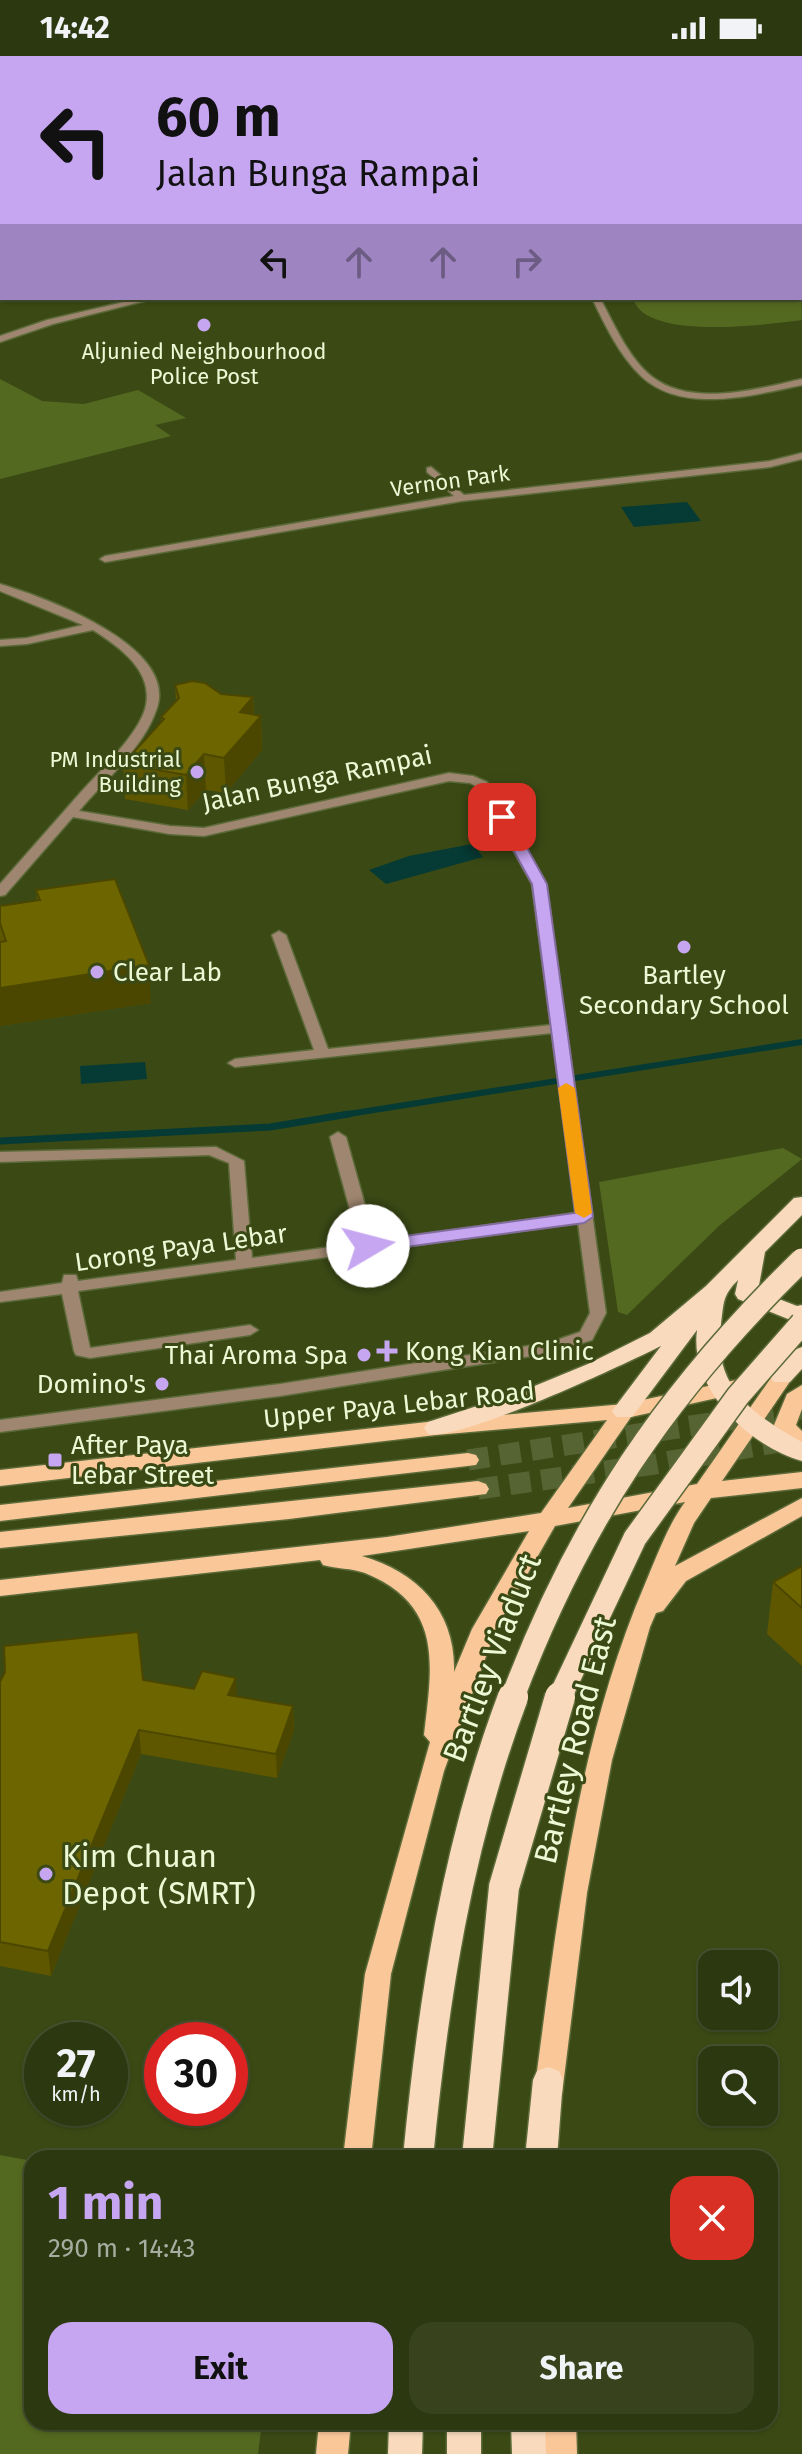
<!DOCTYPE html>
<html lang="en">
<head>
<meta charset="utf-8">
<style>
  :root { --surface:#2c3810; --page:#38431e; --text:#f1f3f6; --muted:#a6ac9f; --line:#485230; --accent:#c6a6f0 }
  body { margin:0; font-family:"Fira Sans",sans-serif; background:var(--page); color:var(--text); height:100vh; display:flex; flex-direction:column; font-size:30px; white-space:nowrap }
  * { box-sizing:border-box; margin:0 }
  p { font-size:26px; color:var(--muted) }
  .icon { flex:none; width:44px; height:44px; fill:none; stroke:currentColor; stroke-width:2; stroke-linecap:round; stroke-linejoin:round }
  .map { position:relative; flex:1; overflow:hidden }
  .sheet { position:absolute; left:24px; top:2094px; width:754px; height:280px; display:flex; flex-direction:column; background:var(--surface); border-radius:24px; box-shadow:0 2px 6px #0004,0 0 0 2px var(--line) }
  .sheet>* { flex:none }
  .guide { position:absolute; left:0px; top:0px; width:802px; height:244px; box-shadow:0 2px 6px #0004,0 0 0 2px var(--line); background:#c6a6f0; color:#111; overflow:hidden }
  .buttons { position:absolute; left:698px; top:1894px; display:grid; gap:16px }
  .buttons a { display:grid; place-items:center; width:80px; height:80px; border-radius:16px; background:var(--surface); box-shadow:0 2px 6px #0004,0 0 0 2px var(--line); font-size:40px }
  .speed { position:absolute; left:24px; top:1966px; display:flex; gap:16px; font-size:40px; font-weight:700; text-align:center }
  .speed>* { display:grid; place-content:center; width:104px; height:104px; border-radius:50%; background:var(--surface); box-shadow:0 2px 6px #0004,0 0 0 2px var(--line); line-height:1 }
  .speed small { font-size:20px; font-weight:400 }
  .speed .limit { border:12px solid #d22; background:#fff; color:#111 }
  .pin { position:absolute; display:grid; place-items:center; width:68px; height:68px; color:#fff; margin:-34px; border-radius:16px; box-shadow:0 4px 12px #0006 }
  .me { position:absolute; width:88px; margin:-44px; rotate:82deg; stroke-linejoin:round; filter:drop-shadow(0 0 6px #0008) }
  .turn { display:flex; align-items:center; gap:28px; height:168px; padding:0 24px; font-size:36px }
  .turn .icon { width:104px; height:104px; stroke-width:2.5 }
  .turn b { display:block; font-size:56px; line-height:68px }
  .lanes { display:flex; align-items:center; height:76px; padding:0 24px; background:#0003; justify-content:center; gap:40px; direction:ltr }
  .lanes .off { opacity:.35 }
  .round { display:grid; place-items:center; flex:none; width:84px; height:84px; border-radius:24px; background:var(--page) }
  .head { display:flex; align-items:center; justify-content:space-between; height:136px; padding:0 24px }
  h1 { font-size:48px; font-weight:700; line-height:60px; color:var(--accent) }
  .primary-button { display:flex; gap:16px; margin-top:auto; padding:16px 24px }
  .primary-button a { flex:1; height:92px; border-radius:24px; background:var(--accent); color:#111; font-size:32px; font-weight:700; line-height:92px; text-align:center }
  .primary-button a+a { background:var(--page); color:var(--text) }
  .status { display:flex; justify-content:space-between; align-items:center; height:56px; padding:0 40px; background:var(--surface); direction:ltr }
  .status svg { height:22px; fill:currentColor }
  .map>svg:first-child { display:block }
</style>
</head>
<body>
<div class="status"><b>14:42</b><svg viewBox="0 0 49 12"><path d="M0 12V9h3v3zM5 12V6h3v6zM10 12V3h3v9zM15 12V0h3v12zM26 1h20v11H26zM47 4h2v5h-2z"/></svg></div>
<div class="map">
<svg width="802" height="2398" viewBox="0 0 802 2398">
  <rect width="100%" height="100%" fill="#3b4a15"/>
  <path fill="#546920" d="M800,199L802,264C770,268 644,286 633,242H800Z
    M0,323L42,345L84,348L138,334L186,362L155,369L171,380L0,423Z
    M783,1092L802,1103L720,1169L627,1259L618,1256L599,1126Z
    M0,2099L32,2105V2366H262L258,2398H0Z"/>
  <path fill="#063a34" d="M687,446L701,465L634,471L621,451Z
    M472,788L483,801L386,828L369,814L409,800Z
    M145,1006L147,1023L81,1028L80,1010Z"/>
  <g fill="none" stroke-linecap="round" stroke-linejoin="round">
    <path stroke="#063a34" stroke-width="6" d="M336,1060L802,986"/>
    <path stroke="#063a34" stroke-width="7" d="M0,1085L270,1071L349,1058"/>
    <path stroke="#556432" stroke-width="21" stroke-dasharray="21 11" stroke-linecap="butt" d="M468,1404L802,1353
      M478,1433L655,1408L802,1382"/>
    <g stroke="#5b6a38" stroke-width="3">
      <path id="minor" d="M0,11H2L0,17Z
        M0,41H2V45H0Z
        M800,91H802V96H800Z
        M800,154H802V160H800Z
        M141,242H156L53,268L0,286V280L47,264Z
        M592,242H600C614,268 628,301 651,320C691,352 757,333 802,323V329C754,339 682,359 641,320C619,299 605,269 592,242Z
        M802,397V403L770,411L462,445L105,506L100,503L105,500L454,440L427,416V412L431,411L464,439L770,405Z
        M0,528C43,541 178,589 157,652C144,692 105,724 79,755L170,770L204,772L449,717L473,720L487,726L546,828L606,1257L592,1284L550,1297L280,1340L0,1376V1364L280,1328L548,1287L580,1276L590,1257L578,1167L78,1235L90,1292L250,1269L258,1274L250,1279L90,1302L76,1299L74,1295L62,1238L0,1246V1236L62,1227L64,1219H76L78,1225L236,1204L229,1107L209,1099L0,1106V1096L216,1091L244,1105L252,1202L359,1187L330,1081L338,1076L346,1081L375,1185L576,1157L552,977L235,1011L228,1007L235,1003L314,994L272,879L279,875L286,879L328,993L551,969L532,828L478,731L470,727L449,725L204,780L170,778L73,761L5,839L0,840V828C27,797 54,767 81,736C100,715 141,676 146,649C153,614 118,590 93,574L27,588L0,590V584L27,582L83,569L0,535Z"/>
    </g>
    <g stroke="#5b6a38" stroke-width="3">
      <path id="primary" d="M0,151H2V158H0Z
        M800,164H802V170H800Z
        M782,1314L793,1321L722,1425L802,1416V1432L711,1442L694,1467L675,1510L802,1442V1460L686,1525L663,1555L656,1557L650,1571L612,1704L587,1837L562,2038L558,2047L548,2050L538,2047L534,2038C557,1866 576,1689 645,1528C657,1500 667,1471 685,1446L555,1470L496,1573L444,1715L391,1918L371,2102H343L365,1918L430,1686L424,1679C432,1610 444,1549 365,1517C351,1512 337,1513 323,1509L320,1504L0,1540V1524L387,1481L541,1457L607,1364L436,1379L0,1430V1414L436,1365L624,1348L736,1324L744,1326L747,1331L744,1336L631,1361L568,1452L697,1428L775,1316ZM529,1475L472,1573L454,1616C456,1556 418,1516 362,1500Z
        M802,1329V1353L796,1369L802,1375V1390L781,1383L774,1369L787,1338Z
        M468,1397L476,1399L479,1404L476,1409L0,1465V1449Z
        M478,1425L486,1428L489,1433L486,1438L289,1463L0,1492V1476Z
        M319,2366H351L348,2398H316Z
        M544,2366H576L577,2398H545Z"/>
    </g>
    <g stroke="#5b6a38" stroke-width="3">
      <path id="trunk" d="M802,1141V1159L765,1196L758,1235L797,1250L802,1249V1264L788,1263L738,1243L735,1238L738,1224C722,1240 724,1247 721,1268C712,1332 754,1359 802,1386V1405C749,1390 689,1333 697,1274L632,1361H616L612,1355L661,1290C625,1308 459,1386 428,1378L424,1372L428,1366L520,1336L588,1308L650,1277L706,1230L794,1142Z
        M802,1291V1313L790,1326H774L770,1321C778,1309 789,1294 802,1291Z
        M548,2011L559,2015L563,2024L557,2102H525L533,2024L537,2015Z
        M389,2366H423L422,2398H388Z
        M447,2366H481V2398H447Z
        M511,2366H545L546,2398H512Z"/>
    </g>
    <use href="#minor" fill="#9f8670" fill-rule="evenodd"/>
    <use href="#primary" fill="#fac799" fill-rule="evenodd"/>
    <use href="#trunk" fill="#f9dabd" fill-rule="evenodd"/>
    <g stroke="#5b6a38" stroke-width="26" stroke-linecap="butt">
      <path id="trunk-bridge-far1" d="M512,1643C579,1465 666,1336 802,1204
        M559,1643L635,1482L738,1340L802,1267"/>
    </g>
    <g stroke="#5b6a38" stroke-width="33" stroke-linecap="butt">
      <path id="trunk-bridge" d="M418,2102C433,1945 457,1789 513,1641
        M477,2102L504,1831L560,1641"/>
    </g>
    <use href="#trunk-bridge-far1" stroke="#f9dabd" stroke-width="23"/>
    <use href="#trunk-bridge" stroke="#f9dabd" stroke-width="30"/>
  </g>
  <path fill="#5e5700" d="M175,629L221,638L253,641L254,659L261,660L262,694L226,737L206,734L188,754L125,743L123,708L161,667V661L176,645Z
    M36,834L151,947L0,970V850L37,844Z
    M802,1510V1610L767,1578L773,1526Z
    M143,1624L293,1650L294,1674L277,1722L141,1698L51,1920L0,1910V1626Z"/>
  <path fill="#4c4700" d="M253,641L254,667L261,660L262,694L226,737L224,702L240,656Z
    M204,698L206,734L188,754L186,719Z
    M149,909L151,947L0,970V932Z
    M236,1622L237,1646L228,1639Z
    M293,1650L294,1674L277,1722L276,1698Z
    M139,1674L141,1698L51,1920L48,1895Z"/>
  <path fill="#6d6500" stroke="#4c4700" stroke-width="2" d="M192,625L205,627L221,638L253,641L240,656L261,660L224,702L204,698L186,719L123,708L164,663L161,661L179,642L175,629Z
    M115,823L149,909L0,932V886L6,885L0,867V850L40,844L36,834Z
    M802,1510V1552L773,1526Z
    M138,1576L143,1624L194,1633L202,1615L236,1622L228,1639L293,1650L276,1698L139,1674L48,1895L0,1886V1626L5,1616L4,1590Z"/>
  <path fill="#c6a6f0" stroke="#816c9c" stroke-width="2" d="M502,756L510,761L547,828L593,1161L584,1167L368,1196L362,1194L359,1190L362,1186L368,1185L575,1157L532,828L495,761Z"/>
  <path fill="#f59e0b" d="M566,1027L575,1032L592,1157L584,1162L575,1157L558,1032Z"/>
  <g fill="#c6a6f0" stroke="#3b4a15" stroke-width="3">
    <circle cx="204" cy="269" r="8"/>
    <circle cx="197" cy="716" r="8"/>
    <circle cx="684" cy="891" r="8"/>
    <circle cx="97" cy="916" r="8"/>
    <path d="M383 1283h8v8h8v8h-8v8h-8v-8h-8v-8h8z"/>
    <circle cx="364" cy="1299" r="8"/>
    <circle cx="162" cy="1328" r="8"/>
    <rect x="47" y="1396" width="16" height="16" rx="4"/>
    <circle cx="46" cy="1818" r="8"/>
  </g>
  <g text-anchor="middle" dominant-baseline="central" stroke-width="6" stroke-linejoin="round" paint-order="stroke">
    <g font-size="22" fill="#ebf9d5" stroke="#3b4a15">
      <text x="204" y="295">Aljunied Neighbourhood<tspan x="204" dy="25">Police Post</tspan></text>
      <text x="181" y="703" text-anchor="end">PM Industrial<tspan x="181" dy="25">Building</tspan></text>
    </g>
    <g font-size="22" fill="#ebf9d5" stroke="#3b4a15">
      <text transform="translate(450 425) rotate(-8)">Vernon Park</text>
    </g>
    <g font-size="26" fill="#ebf9d5" stroke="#3b4a15">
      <text transform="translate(317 723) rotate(-12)">Jalan Bunga Rampai</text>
      <text transform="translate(181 1192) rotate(-8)">Lorong Paya Lebar</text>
      <text transform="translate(399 1349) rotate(-6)">Upper Paya Lebar Road</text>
    </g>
    <g font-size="26" fill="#ebf9d5" stroke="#3b4a15" text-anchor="start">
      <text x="113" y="916">Clear Lab</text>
      <text x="684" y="919" text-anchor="middle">Bartley<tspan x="684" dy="30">Secondary School</tspan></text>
      <text x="405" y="1295">Kong Kian Clinic</text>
      <text x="348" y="1299" text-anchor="end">Thai Aroma Spa</text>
      <text x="146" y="1328" text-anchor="end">Domino's</text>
      <text x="71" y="1389">After Paya<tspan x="71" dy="30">Lebar Street</tspan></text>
    </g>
    <g font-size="32" fill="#ebf9d5" stroke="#3b4a15">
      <text transform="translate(492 1602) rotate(-69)">Bartley Viaduct</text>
      <text transform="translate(575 1684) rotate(-76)">Bartley Road East</text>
    </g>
    <g font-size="32" fill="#ebf9d5" stroke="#3b4a15" text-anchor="start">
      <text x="62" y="1800">Kim Chuan<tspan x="62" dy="37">Depot (SMRT)</tspan></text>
    </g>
  </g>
</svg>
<div class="buttons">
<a><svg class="icon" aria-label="sound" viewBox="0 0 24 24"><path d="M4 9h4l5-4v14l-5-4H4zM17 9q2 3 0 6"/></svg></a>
<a><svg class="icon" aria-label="search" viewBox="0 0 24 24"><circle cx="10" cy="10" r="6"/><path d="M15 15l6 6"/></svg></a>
</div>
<div class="speed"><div>27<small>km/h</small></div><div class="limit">30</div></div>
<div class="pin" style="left:502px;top:761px;background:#d93025"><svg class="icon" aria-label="arrive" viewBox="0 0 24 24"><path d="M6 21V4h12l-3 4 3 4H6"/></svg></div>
<svg class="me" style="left:368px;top:1190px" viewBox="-20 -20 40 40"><circle r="19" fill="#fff"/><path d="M0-13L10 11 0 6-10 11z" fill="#c6a6f0"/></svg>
<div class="guide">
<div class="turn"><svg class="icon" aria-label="left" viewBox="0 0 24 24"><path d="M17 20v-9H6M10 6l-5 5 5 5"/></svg><div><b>60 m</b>Jalan Bunga Rampai</div></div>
<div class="lanes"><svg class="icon" aria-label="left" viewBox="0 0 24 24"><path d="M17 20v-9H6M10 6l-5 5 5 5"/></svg><svg class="icon off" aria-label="ahead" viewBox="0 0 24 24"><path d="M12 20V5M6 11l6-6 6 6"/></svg><svg class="icon off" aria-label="ahead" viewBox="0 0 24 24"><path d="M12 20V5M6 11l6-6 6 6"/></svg><svg class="icon off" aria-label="right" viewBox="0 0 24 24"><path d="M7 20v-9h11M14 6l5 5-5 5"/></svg></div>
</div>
<section class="sheet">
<div class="head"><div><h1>1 min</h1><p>290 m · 14:43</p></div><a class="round" style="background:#d93025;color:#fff"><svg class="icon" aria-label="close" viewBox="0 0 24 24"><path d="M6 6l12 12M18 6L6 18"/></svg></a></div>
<div class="primary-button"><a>Exit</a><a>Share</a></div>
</section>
</div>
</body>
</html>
